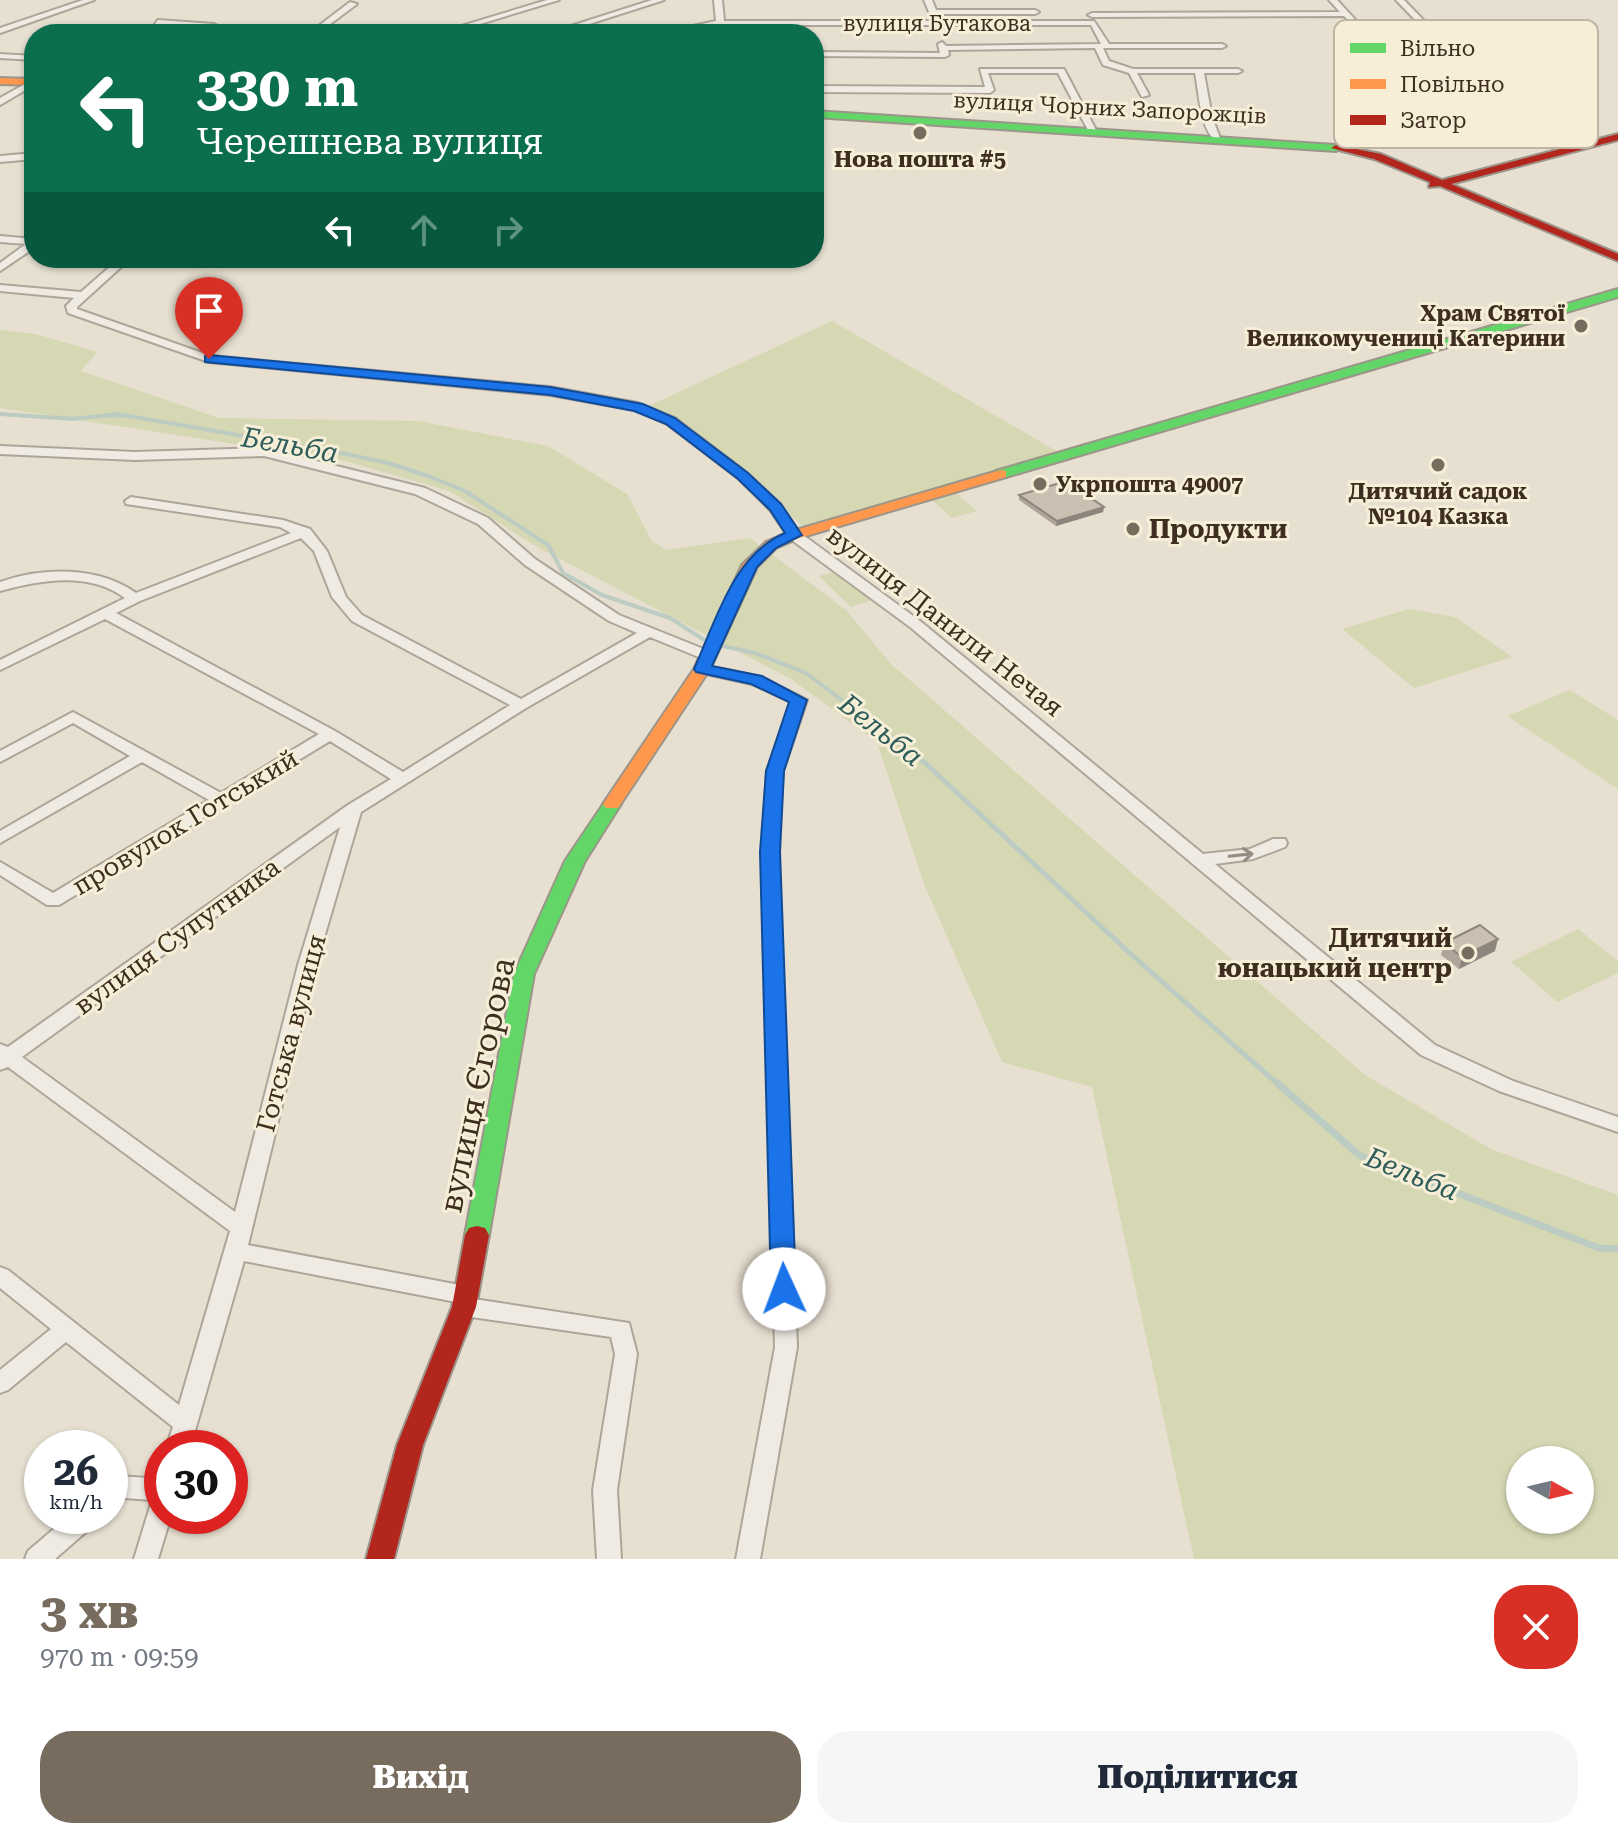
<!DOCTYPE html>
<html lang="uk">
<head>
<meta charset="utf-8">
<style>
  :root { --surface:#fff; --page:#f6f6f7; --text:#1f2937; --muted:#747a83; --accent:#786c5e }
  body { margin:0; font-family:"Roboto Serif",serif; background:var(--page); color:var(--text); height:100vh; display:flex; flex-direction:column; font-size:30px; white-space:nowrap }
  * { box-sizing:border-box; margin:0 }
  p { font-size:26px; color:var(--muted) }
  .icon { flex:none; width:44px; height:44px; fill:none; stroke:currentColor; stroke-width:2; stroke-linecap:round; stroke-linejoin:round }
  .map { position:relative; height:1559px; overflow:hidden }
  .details { display:flex; flex-direction:column; background:var(--surface); flex:1 }
  .details>* { flex:none }
  .top-card { position:absolute; left:24px; top:24px; width:800px; height:244px; border-radius:32px; box-shadow:0 2px 6px #0004; background:#0b6e4f; color:#fff; overflow:hidden }
  .needle { width:52px; rotate:98deg }
  .controls { position:absolute; left:1506px; top:1446px; display:grid; gap:16px }
  .controls a { display:grid; place-items:center; width:88px; height:88px; border-radius:50%; background:var(--surface); box-shadow:0 2px 6px #0004; font-size:40px }
  .speed { position:absolute; left:24px; top:1430px; display:flex; gap:16px; font-size:40px; font-weight:700; text-align:center }
  .speed>* { display:grid; place-content:center; width:104px; height:104px; border-radius:50%; background:var(--surface); box-shadow:0 2px 6px #0004; line-height:1 }
  .speed small { font-size:20px; font-weight:400 }
  .speed .limit { border:12px solid #d22; background:#fff; color:#111 }
  .pin { position:absolute; display:grid; place-items:center; width:68px; height:68px; color:#fff; margin:-82px -34px; border-radius:50% 50% 50% 0; rotate:-45deg; box-shadow:0 0 8px #0007 }
  .pin .icon { rotate:45deg }
  .me { position:absolute; width:88px; margin:-44px; rotate:358deg; stroke-linejoin:round; filter:drop-shadow(0 0 6px #0008) }
  .turn { display:flex; align-items:center; gap:28px; height:168px; padding:0 40px; font-size:36px }
  .turn .icon { width:104px; height:104px; stroke-width:2.5 }
  .turn b { display:block; font-size:56px; line-height:68px }
  .lanes { display:flex; align-items:center; height:76px; padding:0 40px; background:#0003; justify-content:center; gap:40px; direction:ltr }
  .lanes .off { opacity:.35 }
  .round { display:grid; place-items:center; flex:none; width:84px; height:84px; border-radius:32px; background:var(--page) }
  .summary { display:flex; align-items:center; justify-content:space-between; height:136px; padding:0 40px }
  h1 { font-size:48px; font-weight:800; line-height:60px; color:var(--accent) }
  .button { display:flex; gap:16px; margin-top:auto; padding:16px 40px }
  .button a { flex:1; height:92px; border-radius:32px; background:var(--accent); color:#fff; font-size:32px; font-weight:800; line-height:92px; text-align:center }
  .button a+a { background:var(--page); color:var(--text) }
  .map>svg:first-child { display:block }
</style>
</head>
<body>
<div class="map">
<svg width="1618" height="1559" viewBox="0 0 1618 1559">
  <rect width="100%" height="100%" fill="#e7e0d1"/>
  <path fill="#d6d7b3" fill-rule="evenodd" d="M832,321L1060,453L805,528L690,434L642,409Z
    M0,330L36,334L97,352L81,371L219,418L418,421L548,446L627,494L652,541L666,550L750,538L846,610L890,663L1365,1075L1491,1149L1618,1195V1559H1194L1092,1087L1002,1062L924,884L877,742L791,679L537,547L449,491L345,461L0,408ZM1520,1460H1580V1520H1520Z
    M956,493L977,511L952,518L931,499Z
    M841,570L873,600L851,607L819,576Z
    M1409,609L1455,617L1512,657L1414,688L1342,629Z
    M1570,690L1618,720V789L1507,716Z
    M1578,929L1618,961V973L1557,1002L1511,962Z"/>
  <g fill="none" stroke-linecap="round" stroke-linejoin="round">
    <path stroke="#bcccc2" stroke-width="3" d="M0,414L25,416
      M102,416H127"/>
    <path stroke="#bcccc2" stroke-width="4" d="M0,414L73,419L117,414L336,452L388,463L428,476L465,491L548,545L563,573L602,595L670,618L709,643
      M718,645L755,653L806,673L855,710"/>
    <path stroke="#bcccc2" stroke-width="5" d="M853,708L925,763L1133,956L1279,1085"/>
    <path stroke="#bcccc2" stroke-width="7" d="M1277,1083L1359,1155L1599,1248L1618,1249"/>
    <g stroke="#ada599" stroke-width="4">
      <path id="street" d="M83,0H94L0,33V28Z
        M547,0H559L447,34H435Z
        M652,0H664L558,34H546Z
        M714,0H722L724,21H1094L1109,44H1222L1226,46L1222,48H1103L1109,61L1133,69H1238L1242,71L1238,73H1204L1212,117L1220,138L1216,141C1200,129 1199,93 1195,73H1137L1149,95L1142,97L1129,73L1103,65L1095,48L948,50L949,55L945,57L814,56V52L940,53L938,44L942,42L946,46L1101,44L1091,25H724L725,32L722,34H718L717,26L672,34H655L716,21Z
        M924,0H932L936,10H1035L1039,12L1035,14H933L929,12Z
        M1329,0H1337L1362,27L1423,28L1396,0H1404L1434,31L1430,33L1360,31L1344,16L1092,17L1088,15L1092,13L1340,12Z
        M350,2L357,4L317,34H308Z
        M158,20L214,24L218,26L214,28L155,24Z
        M0,54L34,56V60L0,58Z
        M980,69H1064L1097,132L1093,135L1089,132L1058,73H988L994,90L990,93L814,92V86L985,87Z
        M34,79V85L0,105V98Z
        M34,153V159L0,162V156Z
        M0,236L34,239V248L0,271V263L26,244L0,242Z
        M120,258H131L77,307V309L211,356L550,387L638,403L675,418L747,473L780,504L799,532L920,621L1203,854L1250,849L1273,839H1285L1287,843L1285,847L1253,859L1215,864L1435,1045L1513,1081L1618,1117V1132L1499,1091L1421,1055L910,627L789,538L770,510L739,479L667,424L635,410L550,395L209,362L68,313L66,306L74,298L0,291V285L81,292Z
        M0,446L135,452L264,448L425,488L488,518L535,559L619,615L711,652L713,655L711,658H701L650,637L526,708L361,812L316,965L248,1245L465,1286L473,1289L476,1295L474,1299L629,1323L637,1354L617,1490L621,1559H597L593,1490L615,1354L611,1337L464,1316L456,1313L453,1307L456,1302L244,1261L190,1448H166L173,1427L66,1342L8,1390L0,1393V1370L51,1329L0,1288V1267L8,1270L179,1405L230,1231L8,1067L0,1070V1044L8,1047L348,805L391,779L330,741L59,905H47L0,875V862L53,893L209,800L142,762L0,843V831L130,756L73,723L0,762V751L73,712L221,793L319,734L105,619L0,670V660L125,598C89,571 40,580 0,591V582C43,567 98,566 136,593L291,533L280,527L126,504L125,501L131,497L283,520L310,529L327,551L346,597L362,615L521,699L637,633L609,621L525,565L478,524L415,494L264,456L135,460L0,454ZM301,538L314,551L332,597L352,621L510,705L403,772L335,731L116,613L140,601ZM340,827L298,965L235,1212L22,1057Z
        M702,665L761,677L807,700L783,771L778,852L797,1347L760,1559H736L775,1347L762,852L767,771L791,702L752,684L697,672L695,669Z
        M119,1476L162,1479V1516H171L158,1559H134L152,1500L124,1498L110,1506V1480Z
        M69,1516H98L95,1524L55,1559H25L28,1551Z"/>
    </g>
    <g stroke="#9c958a" stroke-width="4">
      <path id="fast" d="M814,111L1336,145L1341,148L1336,151L814,117Z
        M1618,289V297L1006,477H996L994,474L996,471Z
        M612,798L621,804L585,861L534,974L489,1235L485,1242L477,1244L469,1242L465,1235L514,974L565,861L606,800Z"/>
    </g>
    <g stroke="#9c958a" stroke-width="4">
      <path id="slow" d="M0,78L34,79V85L0,84Z
        M1001,470L1006,471V477L799,538L776,548L757,567L710,669L618,808H606L603,804L694,669L742,565L766,542L789,532Z"/>
    </g>
    <g stroke="#9c958a" stroke-width="4">
      <path id="jam" d="M1618,134V140L1451,184L1618,254V261L1440,186L1429,187L1430,182L1374,159L1331,148L1336,145L1381,154L1442,180Z
        M477,1226L485,1228L489,1235L476,1307L423,1445L394,1559H366L397,1445L452,1307L465,1235L469,1228Z"/>
    </g>
    <use href="#street" fill="#efebe3" fill-rule="evenodd"/>
    <use href="#fast" fill="#63d668" fill-rule="evenodd"/>
    <use href="#slow" fill="#ff974d" fill-rule="evenodd"/>
    <use href="#jam" fill="#b3261e" fill-rule="evenodd"/>
  </g>
  <path fill="#afa499" d="M1019,495L1104,507L1103,512L1056,526L1019,500Z
    M1444,943L1495,951L1459,969L1441,955Z"/>
  <path fill="#8e867d" d="M1104,507L1103,512L1056,526L1057,521Z
    M1498,939L1495,951L1459,969L1462,957Z"/>
  <path fill="#cbbfb2" stroke="#8e867d" stroke-width="2" d="M1066,481L1104,507L1057,521L1019,495Z
    M1480,925L1498,939L1462,957L1444,943Z"/>
  <defs><path id="oneway-shaft" d="M-6 0H5M1.5-3L5.5 0L1.5 3" fill="none" stroke-width="1.6" stroke-linecap="round" stroke-linejoin="round" transform="scale(2)"/></defs>
  <use stroke="#968c82" href="#oneway-shaft" transform="translate(1241 855) rotate(-6)"/>
  <path fill="#1a73e8" stroke="#114b97" stroke-width="2" d="M209,355L550,387L643,404L675,418L748,473L781,504L802,535L776,548L757,567L712,666L762,676L807,700L784,771L780,852L796,1289L792,1296L784,1299L775,1296L771,1289L760,852L766,771L789,702L751,684L696,672L694,669C716,621 733,555 785,533L770,510L738,479L666,424L634,411L550,395L205,362V356Z"/>
  <g fill="#786c5e" stroke="#f7eed8" stroke-width="3">
    <circle cx="920" cy="133" r="8"/>
    <circle cx="1581" cy="326" r="8"/>
    <circle cx="1438" cy="465" r="8"/>
    <circle cx="1040" cy="484" r="8"/>
    <circle cx="1133" cy="529" r="8"/>
    <circle cx="1468" cy="953" r="8"/>
  </g>
  <g text-anchor="middle" dominant-baseline="central" stroke-width="6" stroke-linejoin="round" paint-order="stroke">
    <g font-size="22" fill="#3d2e20" stroke="#f7eed8">
      <text x="937" y="23">вулиця Бутакова</text>
      <text transform="translate(1110 108) rotate(3)">вулиця Чорних Запорожців</text>
    </g>
    <g font-size="22" font-weight="bold" fill="#3d2e20" stroke="#f7eed8">
      <text x="920" y="159">Нова пошта #5</text>
      <text x="1565" y="313" text-anchor="end">Храм Святої<tspan x="1565" dy="25">Великомучениці Катерини</tspan></text>
      <text x="1056" y="484" text-anchor="start">Укрпошта 49007</text>
      <text x="1438" y="491">Дитячий садок<tspan x="1438" dy="25">№104 Казка</tspan></text>
    </g>
    <g font-size="26" font-weight="bold" fill="#3d2e20" stroke="#f7eed8" text-anchor="start">
      <text x="1149" y="529">Продукти</text>
      <text x="1452" y="938" text-anchor="end">Дитячий<tspan x="1452" dy="30">юнацький центр</tspan></text>
    </g>
    <g font-size="26" fill="#3d2e20" stroke="#f7eed8">
      <text transform="translate(945 621) rotate(38)">вулиця Данили Нечая</text>
      <text transform="translate(185 822) rotate(-31)">провулок Готський</text>
      <text transform="translate(177 936) rotate(-36)">вулиця Супутника</text>
      <text transform="translate(291 1033) rotate(-75)">Готська вулиця</text>
    </g>
    <g font-size="28" font-style="italic" fill="#2f5d5a" stroke="#f7eed8">
      <text transform="translate(290 445) rotate(10)">Бельба</text>
      <text transform="translate(881 730) rotate(38)">Бельба</text>
      <text transform="translate(1412 1174) rotate(22)">Бельба</text>
    </g>
    <g font-size="32" fill="#3d2e20" stroke="#f7eed8">
      <text transform="translate(477 1085) rotate(-78)">вулиця Єгорова</text>
    </g>
  </g>
  <rect x="1334" y="20" width="264" height="128" rx="12" fill="#f7eed8" stroke="#bfb4a1" stroke-width="2"/>
  <rect x="1350" y="43" width="36" height="10" fill="#63d668"/>
  <rect x="1350" y="79" width="36" height="10" fill="#ff974d"/>
  <rect x="1350" y="115" width="36" height="10" fill="#b3261e"/>
  <g font-size="22" fill="#3d2e20">
    <text x="1400" y="56">Вільно</text>
    <text x="1400" y="92">Повільно</text>
    <text x="1400" y="128">Затор</text>
  </g>
</svg>
<div class="controls">
<a><svg class="needle" viewBox="-14 -14 28 28"><path d="M0-13l5 13h-10z" fill="#e53935"/><path d="M0 13l5-13h-10z" fill="#747a83"/></svg></a>
</div>
<div class="speed"><div>26<small>km/h</small></div><div class="limit">30</div></div>
<div class="pin" style="left:209px;top:359px;background:#d93025"><svg class="icon" aria-label="arrive" viewBox="0 0 24 24"><path d="M6 21V4h12l-3 4 3 4H6"/></svg></div>
<svg class="me" style="left:784px;top:1289px" viewBox="-20 -20 40 40"><circle r="19" fill="#fff"/><path d="M0-13L10 11 0 6-10 11z" fill="#1a73e8"/></svg>
<div class="top-card">
<div class="turn"><svg class="icon" aria-label="left" viewBox="0 0 24 24"><path d="M17 20v-9H6M10 6l-5 5 5 5"/></svg><div><b>330 m</b>Черешнева вулиця</div></div>
<div class="lanes"><svg class="icon" aria-label="left" viewBox="0 0 24 24"><path d="M17 20v-9H6M10 6l-5 5 5 5"/></svg><svg class="icon off" aria-label="ahead" viewBox="0 0 24 24"><path d="M12 20V5M6 11l6-6 6 6"/></svg><svg class="icon off" aria-label="right" viewBox="0 0 24 24"><path d="M7 20v-9h11M14 6l5 5-5 5"/></svg></div>
</div>
</div>
<section class="details">
<div class="summary"><div><h1>3 хв</h1><p>970 m · 09:59</p></div><a class="round" style="background:#d93025;color:#fff"><svg class="icon" aria-label="close" viewBox="0 0 24 24"><path d="M6 6l12 12M18 6L6 18"/></svg></a></div>
<div class="button"><a>Вихід</a><a>Поділитися</a></div>
</section>
</body>
</html>
